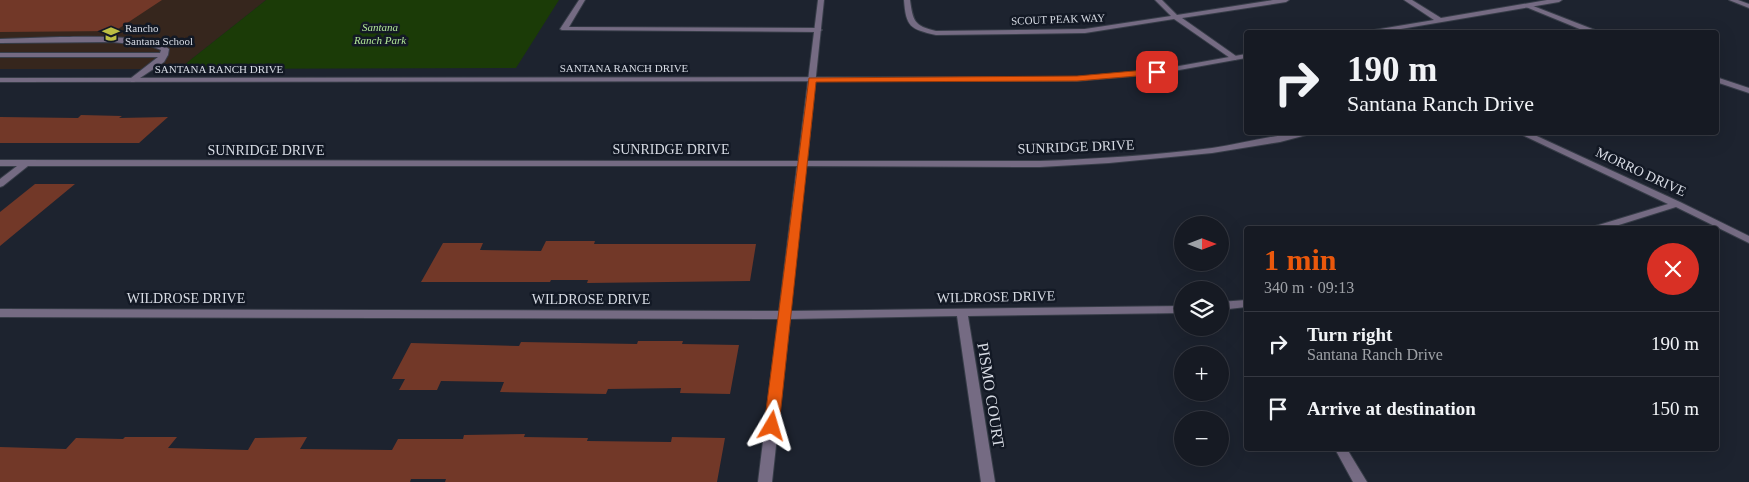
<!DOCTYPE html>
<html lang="en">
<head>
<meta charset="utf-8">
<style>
  :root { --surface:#161a23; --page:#1f232b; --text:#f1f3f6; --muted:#9ea1a6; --line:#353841; --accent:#ea580c }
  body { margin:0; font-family:"Times New Roman",serif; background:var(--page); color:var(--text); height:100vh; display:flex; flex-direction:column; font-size:19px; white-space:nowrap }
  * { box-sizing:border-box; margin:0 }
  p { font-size:16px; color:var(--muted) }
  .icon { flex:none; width:28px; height:28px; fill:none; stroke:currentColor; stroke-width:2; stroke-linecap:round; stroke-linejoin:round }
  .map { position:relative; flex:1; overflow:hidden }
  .panel { position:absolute; left:1244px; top:226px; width:475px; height:225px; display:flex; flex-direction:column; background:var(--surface); border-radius:5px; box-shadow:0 5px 20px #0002,0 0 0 1px var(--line) }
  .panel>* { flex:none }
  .guide { position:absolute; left:1244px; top:30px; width:475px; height:105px; border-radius:5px; box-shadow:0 5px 20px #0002,0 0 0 1px var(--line); background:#161a23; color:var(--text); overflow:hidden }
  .needle { width:32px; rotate:90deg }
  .fabs { position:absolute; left:1174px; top:216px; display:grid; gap:10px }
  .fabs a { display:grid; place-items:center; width:55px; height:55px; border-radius:50%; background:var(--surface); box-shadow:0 5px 20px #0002,0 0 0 1px var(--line); font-size:25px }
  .pin { position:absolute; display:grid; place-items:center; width:42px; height:42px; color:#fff; margin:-21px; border-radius:10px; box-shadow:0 2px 8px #0006 }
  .me { position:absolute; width:55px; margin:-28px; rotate:7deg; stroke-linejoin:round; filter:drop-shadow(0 0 4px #0008) }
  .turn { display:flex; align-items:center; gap:18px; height:105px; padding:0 20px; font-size:22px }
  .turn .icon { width:65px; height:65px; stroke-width:2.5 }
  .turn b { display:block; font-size:35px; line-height:42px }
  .round { display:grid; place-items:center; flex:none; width:52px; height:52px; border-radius:26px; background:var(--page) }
  .headline { display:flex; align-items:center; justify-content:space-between; height:85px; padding:0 20px }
  h1 { font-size:30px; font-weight:700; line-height:38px; color:var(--accent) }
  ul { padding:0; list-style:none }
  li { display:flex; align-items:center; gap:15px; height:65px; padding:0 20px; border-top:1px solid var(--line) }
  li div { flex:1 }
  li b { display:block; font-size:19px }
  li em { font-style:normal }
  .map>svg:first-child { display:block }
</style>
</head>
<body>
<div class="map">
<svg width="1749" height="482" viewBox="0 0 1749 482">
  <rect width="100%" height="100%" fill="#1d232f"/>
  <path fill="#36261d" d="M0,0H266L179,69H0Z"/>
  <path fill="#1b3b07" d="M266,0H559L516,68L179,69Z"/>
  <path fill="#723828" d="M0,0H162L115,31L0,32Z
    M81,115L122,116L119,118L168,117L139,143H0V117L78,118Z
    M35,184H75L0,246V212Z
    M546,241H595L594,244H756L750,281L587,283L588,280H551L550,282H421L443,243H483L480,250L541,251Z
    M638,341H683L682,344L739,345L730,394L680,393L681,388L608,389L606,394L500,392L504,382L441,381L437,390H399L405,379H392L411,343L519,346L521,342L637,344Z
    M525,434L524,437L588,438L587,441L671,442L672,437L725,438L717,482H445L446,479H411L410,482H0V447L66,449L76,438L123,439L125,437H177L168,448L248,450L255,438L307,437L300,449L392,450L398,439H463L464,435Z"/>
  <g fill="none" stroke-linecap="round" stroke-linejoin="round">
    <g stroke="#373d48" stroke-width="2">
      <path id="service" d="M579,0H585L569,27L818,28L822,30L818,32L562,30L560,29Z
        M60,37C86,37 149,34 169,49L168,55L164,62L134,82H131V78L158,57H0V53H160L161,50L151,46L112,42L0,43V39Z"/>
    </g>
    <g stroke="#373d48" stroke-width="2">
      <path id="minor" d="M818,0H824L807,161H1040C1097,159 1155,155 1212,148C1247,143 1283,132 1318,132L1280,142L1212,153L1109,163L1040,167L806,166L790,311L1182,306V313L968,316L995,482H981L957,316L790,319L772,482H758L778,319L0,317V309L779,311L797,166H28L3,186L0,187V179L17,166H0V160L798,161Z
        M904,0H910C913,21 914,26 936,31L1085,29L1171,16L1155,0H1162L1177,15L1273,0H1289L1286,2L1182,18L1236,56V60H1233L1174,19L1085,33L936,35C910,29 906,27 904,0Z
        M1729,0H1738L1749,4V8Z
        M1528,4L1595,30L1596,32H1587L1526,7L1525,6Z
        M1716,77L1749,88V93L1716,82Z
        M1516,132H1528L1680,202L1749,236V243L1676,207L1606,229H1590L1592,227L1668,204Z
        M1246,300V307L1220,310V302Z
        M1335,449H1347L1367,482H1353Z"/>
    </g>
    <g stroke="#373d48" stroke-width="2">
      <path id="tertiary" d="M1404,0H1412L1441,18L1547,0H1562L1559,2L1383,32H1371L1374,30L1434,20Z
        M1246,54V58L1157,74L1077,81L0,82V78L1077,77L1157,70Z"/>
    </g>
    <use href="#service" fill="#756b83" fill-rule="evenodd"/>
    <use href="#minor" fill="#756b83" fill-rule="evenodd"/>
    <use href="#tertiary" fill="#756b83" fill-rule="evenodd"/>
  </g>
  <path fill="#ea580c" stroke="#983908" d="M1157,69L1161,72L1160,74L1077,81L816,82L779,426L777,430H766L764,426L809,78L1077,76Z"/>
  <defs>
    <g id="school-bare" transform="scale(1.35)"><path d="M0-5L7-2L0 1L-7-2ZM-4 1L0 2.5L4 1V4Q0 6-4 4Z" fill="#bcbf43" stroke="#131925" stroke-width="2.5" paint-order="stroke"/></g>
  </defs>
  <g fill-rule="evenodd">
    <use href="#school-bare" x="111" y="34"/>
  </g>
  <g text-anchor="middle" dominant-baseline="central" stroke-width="5" stroke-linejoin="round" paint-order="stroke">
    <g font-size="11" fill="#d7dbe4" stroke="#131925">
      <text transform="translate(1058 19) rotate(-2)">SCOUT PEAK WAY</text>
      <text x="624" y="68">SANTANA RANCH DRIVE</text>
      <text x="219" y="69">SANTANA RANCH DRIVE</text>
    </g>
    <g font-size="11" font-style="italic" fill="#b0e497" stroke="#131925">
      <text x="380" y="27">Santana<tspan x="380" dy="13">Ranch Park</tspan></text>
    </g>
    <g font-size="11" fill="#d7dbe4" stroke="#131925" text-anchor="start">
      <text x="125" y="28">Rancho<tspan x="125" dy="13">Santana School</tspan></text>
    </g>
    <g font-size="14" fill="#d7dbe4" stroke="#131925">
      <text transform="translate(1076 147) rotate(-2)">SUNRIDGE DRIVE</text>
      <text x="671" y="149">SUNRIDGE DRIVE</text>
      <text x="266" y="150">SUNRIDGE DRIVE</text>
      <text transform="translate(1641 172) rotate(25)">MORRO DRIVE</text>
      <text transform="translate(996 297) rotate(-1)">WILDROSE DRIVE</text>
      <text x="186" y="298">WILDROSE DRIVE</text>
      <text x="591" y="299">WILDROSE DRIVE</text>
    </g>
    <g font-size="16" fill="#d7dbe4" stroke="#131925">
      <text transform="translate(991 395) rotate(81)">PISMO COURT</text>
    </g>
  </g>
</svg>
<div class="fabs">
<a><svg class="needle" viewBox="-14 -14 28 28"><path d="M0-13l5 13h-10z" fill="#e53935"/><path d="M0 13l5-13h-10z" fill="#9ea1a6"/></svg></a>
<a><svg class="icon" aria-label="layers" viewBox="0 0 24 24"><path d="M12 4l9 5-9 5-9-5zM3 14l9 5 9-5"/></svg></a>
<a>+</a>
<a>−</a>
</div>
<div class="pin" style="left:1157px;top:72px;background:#d93025"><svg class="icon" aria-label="arrive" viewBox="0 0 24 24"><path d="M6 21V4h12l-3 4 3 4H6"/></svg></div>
<svg class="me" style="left:772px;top:426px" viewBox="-20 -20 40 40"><path d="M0-17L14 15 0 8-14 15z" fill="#ea580c" stroke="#fff" stroke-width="4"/></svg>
<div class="guide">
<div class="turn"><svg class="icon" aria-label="right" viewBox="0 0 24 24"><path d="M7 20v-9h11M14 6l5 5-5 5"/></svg><div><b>190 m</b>Santana Ranch Drive</div></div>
</div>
<section class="panel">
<div class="headline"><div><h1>1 min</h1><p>340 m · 09:13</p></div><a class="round" style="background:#d93025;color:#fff"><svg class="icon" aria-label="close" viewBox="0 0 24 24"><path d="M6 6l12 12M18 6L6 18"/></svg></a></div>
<ul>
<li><svg class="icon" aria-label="right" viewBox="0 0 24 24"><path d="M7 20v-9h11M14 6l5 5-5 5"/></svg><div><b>Turn right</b><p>Santana Ranch Drive</p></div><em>190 m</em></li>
<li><svg class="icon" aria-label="arrive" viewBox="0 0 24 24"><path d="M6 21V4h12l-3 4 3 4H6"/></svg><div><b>Arrive at destination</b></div><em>150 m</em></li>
</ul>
</section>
</div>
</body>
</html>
